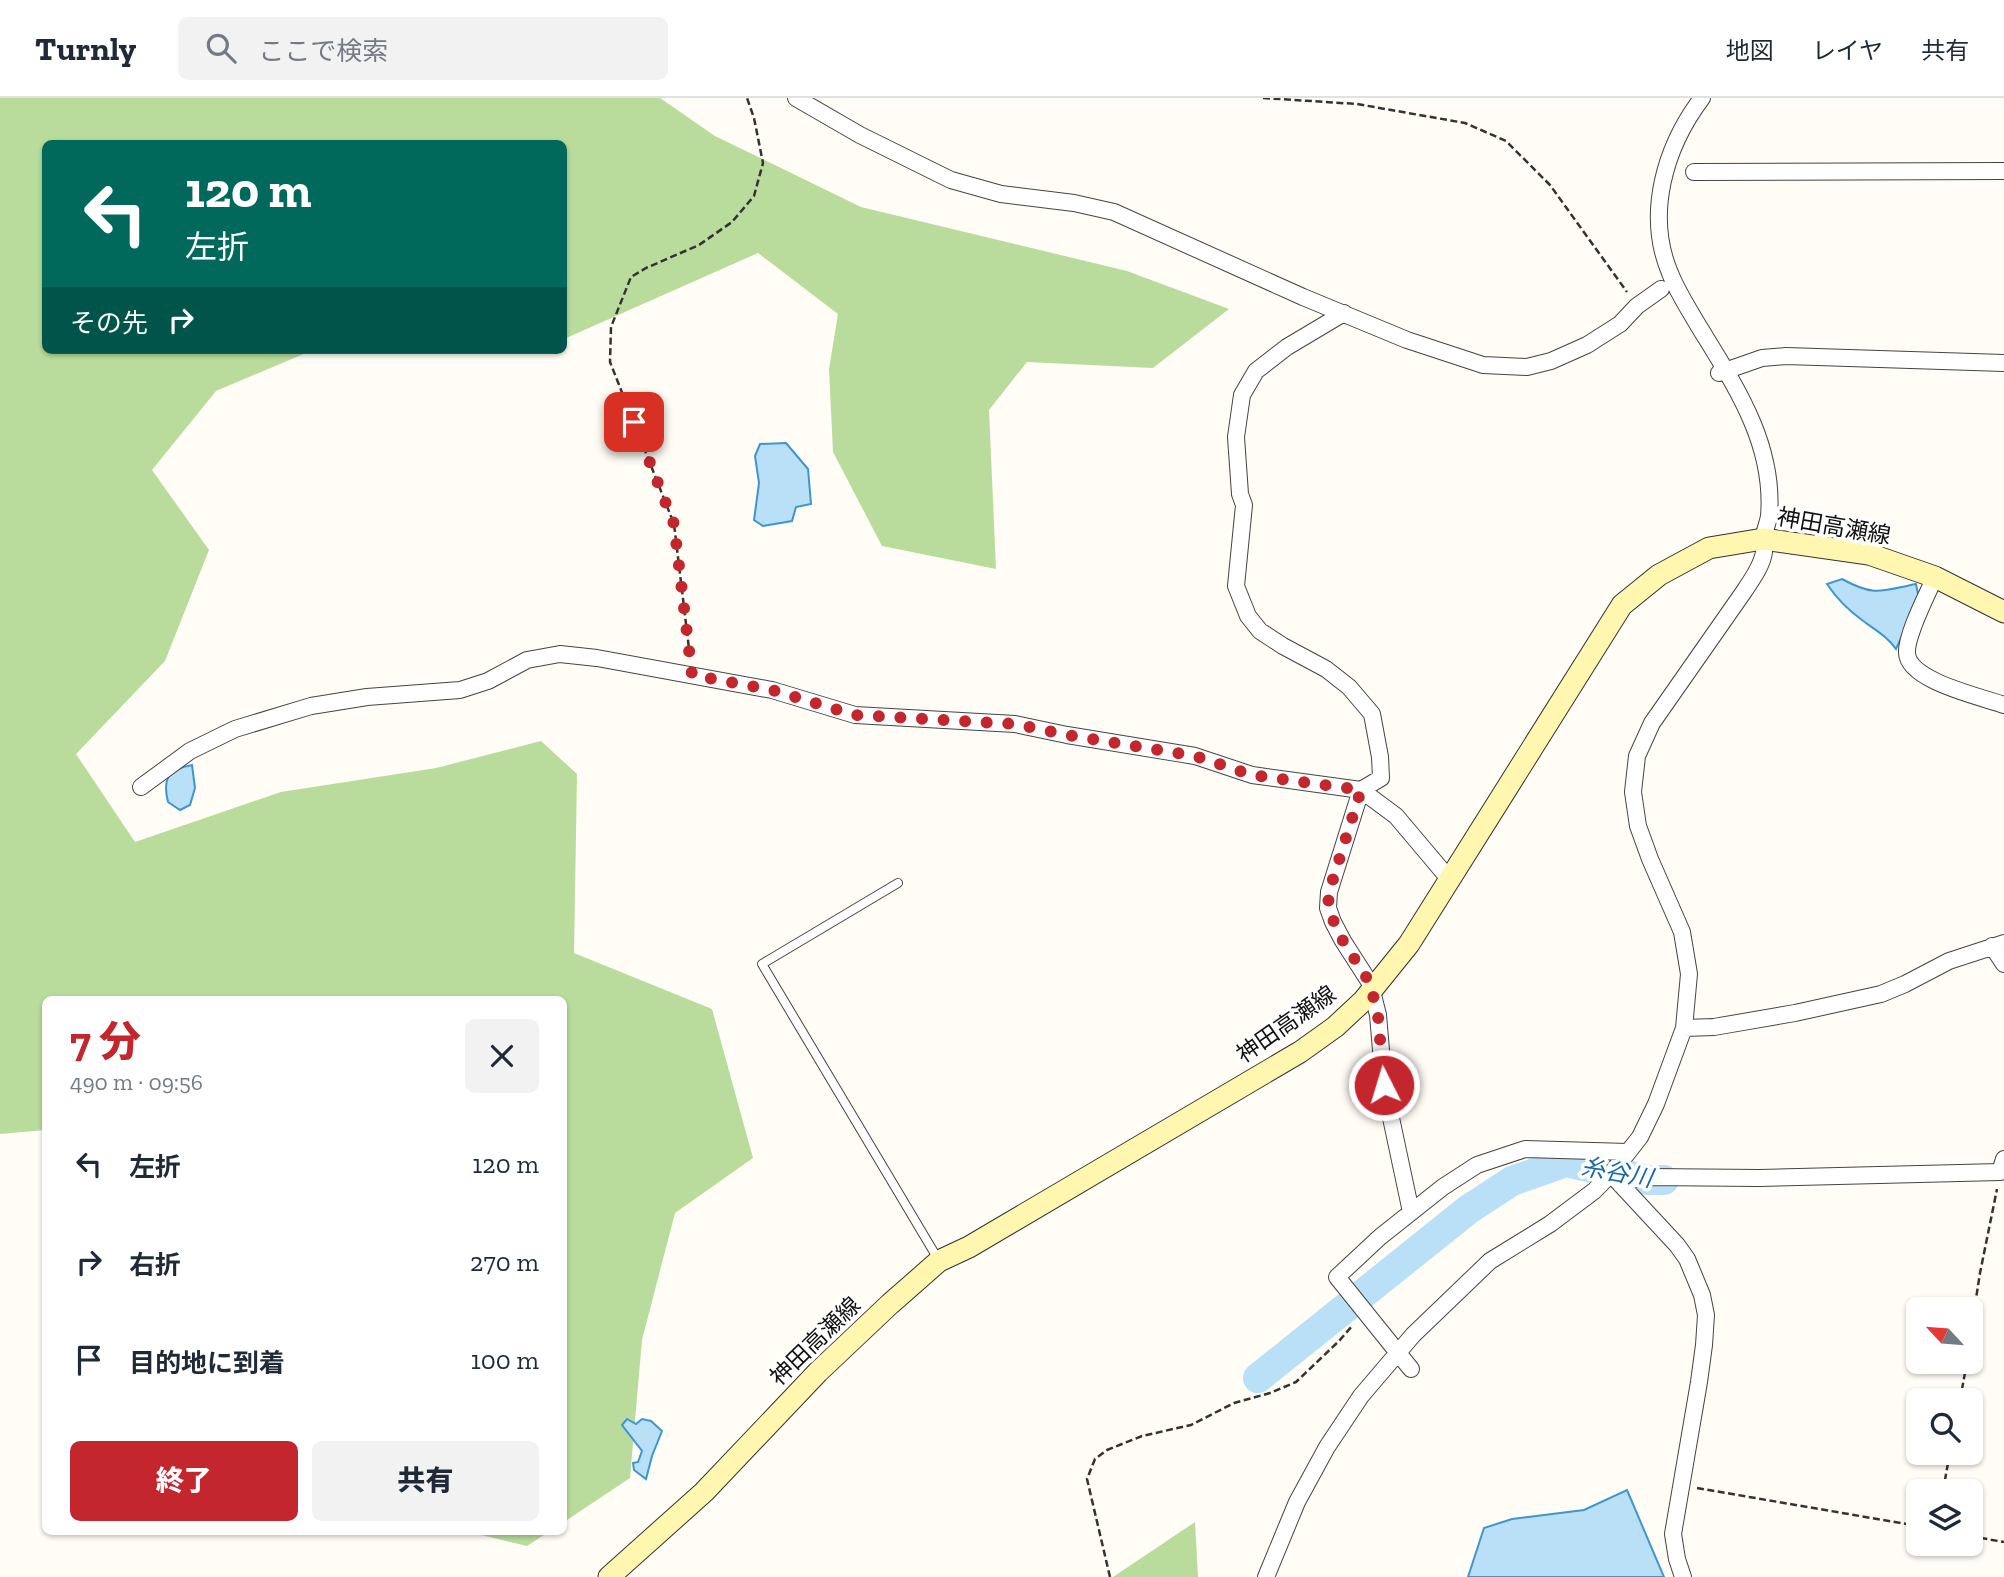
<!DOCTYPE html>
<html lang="ja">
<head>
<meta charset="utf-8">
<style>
  :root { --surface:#fff; --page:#f2f2f3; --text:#1f2937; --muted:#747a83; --line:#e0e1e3; --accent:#c4262e }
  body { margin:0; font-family:"Zilla Slab","Noto Sans JP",serif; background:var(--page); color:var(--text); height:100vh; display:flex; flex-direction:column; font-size:26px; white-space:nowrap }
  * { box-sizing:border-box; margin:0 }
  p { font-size:23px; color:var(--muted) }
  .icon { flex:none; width:38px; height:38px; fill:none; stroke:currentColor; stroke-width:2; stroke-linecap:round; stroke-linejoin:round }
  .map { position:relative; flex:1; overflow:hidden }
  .sheet { position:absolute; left:42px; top:898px; width:525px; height:539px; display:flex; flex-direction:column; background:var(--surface); border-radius:10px; box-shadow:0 2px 5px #0004 }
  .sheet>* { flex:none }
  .guide { position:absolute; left:42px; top:42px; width:525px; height:214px; border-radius:10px; box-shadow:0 2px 5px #0004; background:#00695c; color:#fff; overflow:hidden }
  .needle { width:46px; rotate:296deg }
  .buttons { position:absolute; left:1906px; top:1199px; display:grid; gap:14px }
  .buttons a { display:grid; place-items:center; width:77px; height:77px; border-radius:10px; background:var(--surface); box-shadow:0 2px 5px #0004; font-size:35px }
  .pin { position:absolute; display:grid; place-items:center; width:60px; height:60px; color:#fff; margin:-30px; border-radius:14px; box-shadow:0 4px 10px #0006 }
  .me { position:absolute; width:77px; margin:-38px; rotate:355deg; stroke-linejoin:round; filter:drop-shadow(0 0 5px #0008) }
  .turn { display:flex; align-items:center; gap:24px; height:147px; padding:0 28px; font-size:32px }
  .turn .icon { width:91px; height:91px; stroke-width:2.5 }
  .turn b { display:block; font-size:49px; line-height:60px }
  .then { display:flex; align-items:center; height:66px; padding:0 28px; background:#0003; gap:14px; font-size:26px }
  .round { display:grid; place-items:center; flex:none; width:74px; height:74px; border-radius:10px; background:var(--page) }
  .overview { display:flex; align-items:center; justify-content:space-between; height:119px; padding:0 28px }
  h1 { font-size:42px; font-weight:800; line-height:52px; color:var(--accent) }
  .button { display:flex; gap:14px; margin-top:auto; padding:14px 28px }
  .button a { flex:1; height:80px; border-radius:10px; background:var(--accent); color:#fff; font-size:28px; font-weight:800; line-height:80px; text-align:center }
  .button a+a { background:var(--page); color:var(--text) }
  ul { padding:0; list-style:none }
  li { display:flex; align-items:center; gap:21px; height:98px; padding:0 28px }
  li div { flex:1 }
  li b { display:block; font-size:26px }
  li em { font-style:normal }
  header { display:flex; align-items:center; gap:42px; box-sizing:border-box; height:98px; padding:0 35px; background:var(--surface); border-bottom:2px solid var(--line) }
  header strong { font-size:33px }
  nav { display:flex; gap:38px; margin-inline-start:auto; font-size:24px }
  .search { width:490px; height:63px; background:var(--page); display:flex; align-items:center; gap:18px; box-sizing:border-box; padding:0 24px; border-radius:10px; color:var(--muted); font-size:26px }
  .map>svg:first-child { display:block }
</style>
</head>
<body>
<header>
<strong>Turnly</strong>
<div class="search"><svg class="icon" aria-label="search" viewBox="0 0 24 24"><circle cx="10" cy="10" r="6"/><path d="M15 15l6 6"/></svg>ここで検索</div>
<nav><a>地図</a><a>レイヤ</a><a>共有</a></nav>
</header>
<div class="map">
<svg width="2004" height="1479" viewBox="0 0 2004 1479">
  <rect width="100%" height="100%" fill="#fffdf5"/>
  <path fill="#b9dc9c" d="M0,0H660L715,38L861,109L1127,173L1229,211L1153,270L1027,264L989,312L996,471L882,448L833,354L829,271L838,216L758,155L564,241V46H46V252H313L216,293L152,372L209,452L165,563L76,656L135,744L281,694L436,670L541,643L577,676L574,855L712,911L753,1060L675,1115L642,1242L630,1380L564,1424V901H46L45,1032L0,1036Z
    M1195,1424L1198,1479H1113Z
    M465,1433H550L527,1448Z"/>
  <path fill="#b9e0f7" stroke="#3f96cf" stroke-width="2" d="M786,345L808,371L811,406L796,409L792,423L763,428L754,422L759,385L755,358L760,346Z
    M1842,481C1875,499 1881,493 1916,486L1919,501L1896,551C1887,538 1875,532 1862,522C1848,512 1837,501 1827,486Z
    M192,667L195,690L190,707L180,712L168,704C162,680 169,671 192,667Z
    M627,1321L636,1326L642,1321L651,1323L662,1333L652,1358L646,1381L634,1372L633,1365L638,1364L642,1353L622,1327Z
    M1627,1392L1664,1479H1468L1484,1430L1512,1421L1584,1412Z"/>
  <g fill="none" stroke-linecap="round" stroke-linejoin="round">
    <path stroke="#b9e0f7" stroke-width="30" d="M1258,1280L1469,1111L1512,1083L1566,1064L1648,1082H1664"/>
    <g stroke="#444" stroke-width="10">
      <path id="lane" d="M898,785L762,866L938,1161"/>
    </g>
    <g stroke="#444" stroke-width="18">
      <path id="street" d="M796,0L860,37L951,82L1001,96L1074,105L1114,114L1303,199L1407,242L1483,267L1527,269L1551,263L1587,247L1620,226L1637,208L1661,191
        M1694,74L2004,73
        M1344,215L1287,249L1256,273L1242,297L1236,339L1240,396L1244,407L1236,488L1248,518L1260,533L1283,548L1326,571L1349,589L1372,616L1380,659L1381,680L1361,692L1329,794L1328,810L1333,824L1343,843L1370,885L1378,917L1384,987L1411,1114
        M1719,275L1762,260L1786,258L2004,265
        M1935,479C1927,497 1906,537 1907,555C1908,583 1982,599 2004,607
        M141,689L190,653L235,631L311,608L367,599L460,592L488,583L527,562L560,556L597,560L772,592L855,617L1015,626L1067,637L1195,658L1252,677L1361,692L1396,718L1450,782
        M1992,848L2004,866
        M1684,930L1714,929L1795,915L1881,896L1905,886L1949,863L2004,845
        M1611,1076L1677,1147L1687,1161L1702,1197L1706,1217L1704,1247L1699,1284L1673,1436L1677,1461L1683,1479
        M1621,1087L1635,1081L1647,1079L1759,1080L2000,1074L2004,1061
        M1411,1271L1337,1179L1380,1139L1443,1089L1477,1067L1525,1051L1628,1054
        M1266,1479L1297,1404L1327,1349L1361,1298L1413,1237L1490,1163L1550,1126L1594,1093L1611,1076L1640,1039L1656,1006L1684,930L1689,876L1682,834L1650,761L1638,728L1633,694L1637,658L1652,625L1745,492C1752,481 1762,468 1764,454C1765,449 1763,444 1764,438C1765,431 1768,425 1769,418C1775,345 1734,286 1698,227C1688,210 1677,193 1670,175C1645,116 1665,49 1702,0"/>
    </g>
    <g stroke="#333" stroke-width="23">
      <path id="secondary" d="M609,1479L704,1394L818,1274L890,1206L939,1163L969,1149L1300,954L1335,929L1363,903L1409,846L1622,507L1659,477L1709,450L1763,441L1869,456L1935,479L2004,514"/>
    </g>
    <path stroke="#333" stroke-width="2.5" stroke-dasharray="7 3.5" stroke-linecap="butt" d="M1263,0L1357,6L1465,25L1506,43L1550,87L1627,194
      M690,559L674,426L610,264L611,229L631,179L646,170L699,147L732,124L754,98L763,65L754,20L747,0
      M1970,1239L1980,1175L1997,1091
      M1960,1302L1967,1264
      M1697,1390L1918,1428
      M1943,1393L1950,1354
      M1970,1438L2004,1444
      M1110,1479L1087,1381L1095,1361L1107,1352L1142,1338L1191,1327L1234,1305L1270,1295L1296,1284L1339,1243L1353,1227"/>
    <use href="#lane" stroke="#fff" stroke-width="8"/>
    <use href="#street" stroke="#fff" stroke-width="16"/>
    <use href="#secondary" stroke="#fff6b0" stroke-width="21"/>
  </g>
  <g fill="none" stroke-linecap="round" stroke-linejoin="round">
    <path stroke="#c4262e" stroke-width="12" stroke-dasharray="0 21.6" d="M634,324L674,426L692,577L772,592L855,617L1015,626L1068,637L1195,658L1252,677L1361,692L1329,794L1328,810L1334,824L1343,843L1370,885L1378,918L1384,987"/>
  </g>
  <g text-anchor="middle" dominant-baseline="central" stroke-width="7" stroke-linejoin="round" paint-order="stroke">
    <g font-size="23" fill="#111" stroke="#fff">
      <text transform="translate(1834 428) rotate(10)">神田高瀬線</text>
      <text transform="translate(1286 926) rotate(-35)">神田高瀬線</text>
      <text transform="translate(815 1243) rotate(-44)">神田高瀬線</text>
    </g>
    <g font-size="24" font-style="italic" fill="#1768a6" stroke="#fff">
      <text transform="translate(1617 1074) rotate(10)">糸谷川</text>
    </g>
  </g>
</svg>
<div class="buttons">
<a><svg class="needle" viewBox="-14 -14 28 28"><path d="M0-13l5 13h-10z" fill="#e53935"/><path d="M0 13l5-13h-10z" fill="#747a83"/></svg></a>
<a><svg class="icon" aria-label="search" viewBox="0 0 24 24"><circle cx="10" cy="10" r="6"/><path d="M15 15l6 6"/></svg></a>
<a><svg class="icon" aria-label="layers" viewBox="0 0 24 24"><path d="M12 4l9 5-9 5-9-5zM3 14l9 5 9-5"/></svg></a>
</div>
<div class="pin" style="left:634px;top:324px;background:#d93025"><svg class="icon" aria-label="arrive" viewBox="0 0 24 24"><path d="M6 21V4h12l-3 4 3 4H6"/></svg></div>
<svg class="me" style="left:1384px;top:987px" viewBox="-20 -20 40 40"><circle r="17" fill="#c4262e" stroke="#fff" stroke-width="3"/><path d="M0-11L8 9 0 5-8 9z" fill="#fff"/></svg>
<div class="guide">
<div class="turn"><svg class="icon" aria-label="left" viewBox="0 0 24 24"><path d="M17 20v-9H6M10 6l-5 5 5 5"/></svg><div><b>120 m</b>左折</div></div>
<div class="then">その先<svg class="icon" aria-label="right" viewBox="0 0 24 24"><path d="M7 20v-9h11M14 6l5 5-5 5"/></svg></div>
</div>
<section class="sheet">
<div class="overview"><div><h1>7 分</h1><p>490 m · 09:56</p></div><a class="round"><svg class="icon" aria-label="close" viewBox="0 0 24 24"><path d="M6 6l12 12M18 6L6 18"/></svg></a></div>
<ul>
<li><svg class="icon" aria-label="left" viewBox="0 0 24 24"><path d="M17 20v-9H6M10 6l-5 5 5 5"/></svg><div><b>左折</b></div><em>120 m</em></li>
<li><svg class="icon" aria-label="right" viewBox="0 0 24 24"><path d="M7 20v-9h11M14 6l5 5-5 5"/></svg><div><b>右折</b></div><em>270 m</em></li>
<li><svg class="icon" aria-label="arrive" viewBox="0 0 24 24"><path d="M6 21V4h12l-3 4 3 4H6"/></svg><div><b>目的地に到着</b></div><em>100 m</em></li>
</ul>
<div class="button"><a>終了</a><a>共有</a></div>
</section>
</div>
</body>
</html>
